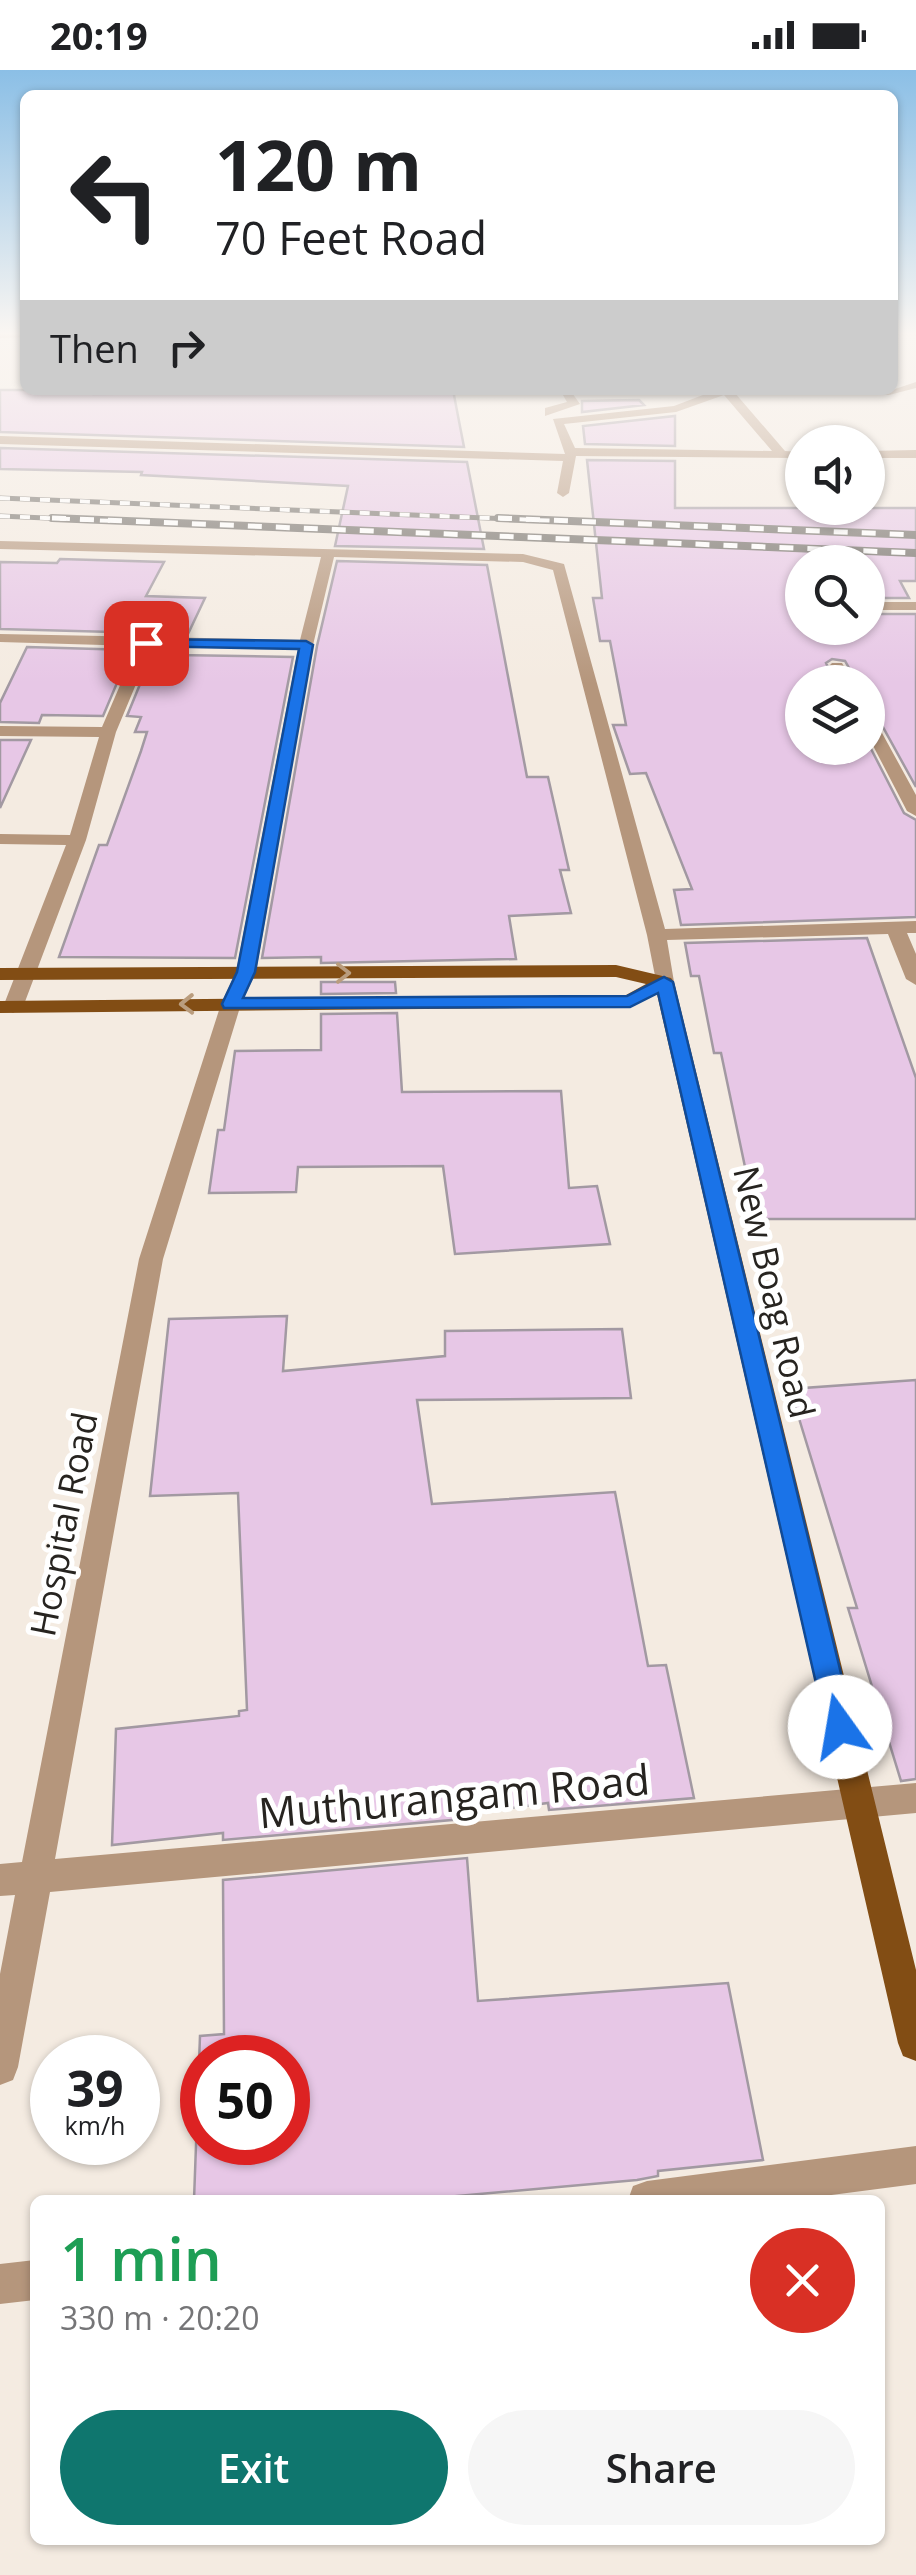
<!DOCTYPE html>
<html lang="en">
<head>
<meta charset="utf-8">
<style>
  :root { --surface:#fff; --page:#f6f6f6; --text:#202124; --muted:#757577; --accent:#0f766e }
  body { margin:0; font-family:"Open Sans",sans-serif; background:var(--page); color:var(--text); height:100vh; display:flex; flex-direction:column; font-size:38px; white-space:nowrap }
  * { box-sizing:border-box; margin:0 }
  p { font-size:32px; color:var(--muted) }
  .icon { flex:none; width:55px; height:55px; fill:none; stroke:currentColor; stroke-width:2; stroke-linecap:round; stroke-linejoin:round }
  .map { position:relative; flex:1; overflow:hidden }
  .sheet { position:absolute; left:30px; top:2125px; width:855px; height:350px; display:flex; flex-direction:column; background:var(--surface); border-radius:15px; box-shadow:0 2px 8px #0004 }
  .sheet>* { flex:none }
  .top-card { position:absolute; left:20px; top:20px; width:878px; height:305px; border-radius:15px; box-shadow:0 2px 8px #0004; background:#fff; color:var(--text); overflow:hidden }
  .fabs { position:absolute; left:785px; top:355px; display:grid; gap:20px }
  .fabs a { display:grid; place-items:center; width:100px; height:100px; border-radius:50%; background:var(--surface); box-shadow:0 2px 8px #0004; font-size:50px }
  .speed { position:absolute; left:30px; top:1965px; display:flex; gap:20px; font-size:50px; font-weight:700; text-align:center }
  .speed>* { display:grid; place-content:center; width:130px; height:130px; border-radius:50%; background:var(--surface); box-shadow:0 2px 8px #0004; line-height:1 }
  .speed small { font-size:25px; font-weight:400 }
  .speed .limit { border:15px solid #d22; background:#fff; color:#111 }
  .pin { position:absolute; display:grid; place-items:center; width:85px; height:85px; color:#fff; margin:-42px; border-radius:20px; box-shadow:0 5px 15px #0006 }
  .me { position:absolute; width:110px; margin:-55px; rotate:347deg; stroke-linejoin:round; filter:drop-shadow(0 0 8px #0008) }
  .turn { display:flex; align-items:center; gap:35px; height:210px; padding:0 30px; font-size:45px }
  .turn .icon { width:130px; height:130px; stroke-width:2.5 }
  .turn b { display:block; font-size:70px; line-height:85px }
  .then { display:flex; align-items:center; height:95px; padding:0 30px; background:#0003; gap:20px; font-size:38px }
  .round { display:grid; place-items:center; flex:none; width:105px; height:105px; border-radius:52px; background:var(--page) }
  .overview { display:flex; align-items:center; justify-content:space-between; height:170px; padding:0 30px }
  h1 { font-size:60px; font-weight:600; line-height:75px; color:#1e9e55 }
  .primary-button { display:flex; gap:20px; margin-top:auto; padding:20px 30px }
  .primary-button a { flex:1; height:115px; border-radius:60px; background:var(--accent); color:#fff; font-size:40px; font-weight:600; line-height:115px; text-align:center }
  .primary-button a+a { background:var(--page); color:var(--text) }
  .status { display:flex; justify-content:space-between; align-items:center; height:70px; padding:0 50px; background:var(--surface); direction:ltr }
  .status svg { height:28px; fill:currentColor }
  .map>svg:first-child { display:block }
</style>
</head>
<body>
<div class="status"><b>20:19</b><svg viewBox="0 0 49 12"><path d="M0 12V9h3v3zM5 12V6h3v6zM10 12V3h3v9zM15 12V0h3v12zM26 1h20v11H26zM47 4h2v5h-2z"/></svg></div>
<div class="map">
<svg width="916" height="2505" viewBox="0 0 916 2505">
  <rect width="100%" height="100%" fill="#f4ebe1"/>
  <path fill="#e7c7e6" stroke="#a299a2" stroke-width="2.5" fill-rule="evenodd" d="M0,320H95L94,324L453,320L464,377L0,362Z
    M639,330L644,335L582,342V331Z
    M675,346V376L585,374L583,356Z
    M0,378L467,392L484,479L335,476L348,416L141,405L142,402L0,399Z
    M587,390L675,391V438H916V511H900L909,528H868V492H802V558H868V544H916V717L879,650L868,643V612H857L845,591L832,589L826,593L835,612H802V678H868V673L904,743L916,750V847L681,855L674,820L692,819L646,703L630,704L613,655H626L610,571H600L593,528H602Z
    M60,489L164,492L146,526L205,528L188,564L0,559V492L57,493Z
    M337,491L487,495L527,707H548L569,800H560L571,843L509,846L516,889L321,893V887L262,888L317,576Z
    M27,577L131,580L103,646L42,645L39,653L0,652V633Z
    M154,580H181L178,585L293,587L235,888L59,887L99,775H107L141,681L147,662H135L141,647L127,646Z
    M0,670H31L0,738Z
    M867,868L916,1008V1149H756L721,983H714L699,906H691L685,873Z
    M321,912H395L396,923L321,924Z
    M397,943L402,1022L561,1021L569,1118L597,1116L610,1174L455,1184L443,1096L298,1097L296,1122L209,1123L218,1060H224L235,981L321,980V944Z
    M287,1246L283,1301L445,1286V1261L622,1259L631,1328L417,1330L432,1434L615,1422L648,1596L666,1595L694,1728L549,1740L548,1733L463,1744V1749L223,1770V1763L112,1775L116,1659L239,1646V1641L247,1640L238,1423L150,1426L169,1249Z
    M916,1310V1709L901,1711L848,1538H857L790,1319Z
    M467,1788L478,1931L728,1913L763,2090L658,2101V2106L637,2110L413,2130H194L200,1966L224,1964L223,1810ZM202,1988H288V2072H202Z"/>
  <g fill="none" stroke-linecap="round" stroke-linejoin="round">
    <path fill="#b5967c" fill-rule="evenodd" d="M892,263H916V266H892Z
      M916,312V318L889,325L735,323L785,381L802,382V388L576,386L569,423L563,427L557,423L563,391L0,374V366L565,384L553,349L674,336L716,320H892ZM724,325L772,381L575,378L564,354L676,342Z
      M560,320H570L580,334L545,346V338L567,332Z
      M916,380V388H868V381Z
      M0,471L523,484L564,494L665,859L916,851V863H907L916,884V915L906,909L888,864L667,870L674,912L664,918L657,916L647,865L553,500L523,492L334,487L313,575L256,902L241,934L163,1189L55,1789L916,1713V1743L50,1822L18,1997L13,2010L0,2015V1904L15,1825L0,1826V1794L22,1792L139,1189L221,934L236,902L298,579L152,576L116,662L86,770L23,937L13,943L3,937L66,775L0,774V764L70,765L99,667L0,666V656L102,657L137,576L0,572V564L300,570L321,487L0,479Z
      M868,532H916V540H868Z
      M832,593H842L853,612H839L829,596Z
      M868,647L876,652L916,725V746L907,741L868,666Z
      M916,2076V2114L793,2130H628L633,2116L647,2111Z
      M35,2190V2230L0,2234V2194Z"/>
    <path fill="#824d14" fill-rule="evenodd" d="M0,263H25V267L0,268Z
      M616,895L671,908L674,912L916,1900V1991L903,1986L898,1973L657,924L630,937L0,943V931L626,925L646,914L616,907L0,910V898Z"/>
    <g stroke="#6f6a64" stroke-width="5">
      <path id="rail-far1" d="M0,428L560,451
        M0,446L114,451"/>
    </g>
    <g stroke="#6f6a64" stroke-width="8">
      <path id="rail" d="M52,448L916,483
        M498,448L916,465"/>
    </g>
    <use href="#rail-far1" stroke="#fff" stroke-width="4" stroke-dasharray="10" stroke-linecap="butt"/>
    <use href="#rail" stroke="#fff" stroke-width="5" stroke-dasharray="14" stroke-linecap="butt"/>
  </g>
  <defs><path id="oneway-chevron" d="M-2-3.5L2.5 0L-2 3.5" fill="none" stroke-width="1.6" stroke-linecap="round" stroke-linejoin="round" transform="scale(2.5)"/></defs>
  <g stroke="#ba9d7e">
    <use href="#oneway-chevron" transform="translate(343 903)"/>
    <use href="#oneway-chevron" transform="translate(187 934) rotate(179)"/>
  </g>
  <linearGradient id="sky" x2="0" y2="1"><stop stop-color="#8bbfe6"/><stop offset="0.43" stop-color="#faf6f2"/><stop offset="1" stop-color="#faf6f2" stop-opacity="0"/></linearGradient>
  <rect width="916" height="614" fill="url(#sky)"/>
  <path fill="#1a73e8" stroke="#114b97" stroke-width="2.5" d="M146,569L306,571L313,575L255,902L243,928L627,926L664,907L673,912L854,1657L850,1666L840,1670L830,1666L826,1657L658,923L630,937L224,938L222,934L237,902L299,579L141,576V570Z"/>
  <g text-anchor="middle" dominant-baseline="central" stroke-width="10" stroke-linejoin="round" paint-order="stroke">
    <g font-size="35" fill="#272420" stroke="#fff">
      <text transform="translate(775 1222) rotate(77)">New Boag Road</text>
      <text transform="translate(63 1454) rotate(-79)">Hospital Road</text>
    </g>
    <g font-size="42" fill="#272420" stroke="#fff">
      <text transform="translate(454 1725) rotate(-5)">Muthurangam Road</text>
    </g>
  </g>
</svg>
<div class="fabs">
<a><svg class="icon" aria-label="sound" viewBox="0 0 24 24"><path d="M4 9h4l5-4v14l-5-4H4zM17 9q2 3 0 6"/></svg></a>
<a><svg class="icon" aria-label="search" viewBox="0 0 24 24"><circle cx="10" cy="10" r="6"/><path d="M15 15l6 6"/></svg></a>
<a><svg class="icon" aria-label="layers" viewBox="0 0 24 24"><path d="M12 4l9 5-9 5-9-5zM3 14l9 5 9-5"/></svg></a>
</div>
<div class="speed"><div>39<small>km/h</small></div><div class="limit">50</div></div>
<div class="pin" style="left:146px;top:573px;background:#d93025"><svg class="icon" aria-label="arrive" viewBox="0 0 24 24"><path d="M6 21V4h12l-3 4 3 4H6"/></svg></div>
<svg class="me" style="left:840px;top:1657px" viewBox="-20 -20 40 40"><circle r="19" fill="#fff"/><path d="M0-13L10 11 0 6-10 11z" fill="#1a73e8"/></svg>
<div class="top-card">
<div class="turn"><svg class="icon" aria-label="left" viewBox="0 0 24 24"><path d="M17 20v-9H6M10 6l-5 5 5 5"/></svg><div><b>120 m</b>70 Feet Road</div></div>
<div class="then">Then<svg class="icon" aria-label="right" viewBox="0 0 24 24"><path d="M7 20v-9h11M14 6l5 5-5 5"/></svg></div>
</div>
<section class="sheet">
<div class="overview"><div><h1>1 min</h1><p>330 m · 20:20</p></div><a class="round" style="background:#d93025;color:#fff"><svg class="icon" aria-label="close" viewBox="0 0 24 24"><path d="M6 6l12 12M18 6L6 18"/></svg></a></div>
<div class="primary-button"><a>Exit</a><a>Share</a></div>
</section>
</div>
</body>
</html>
